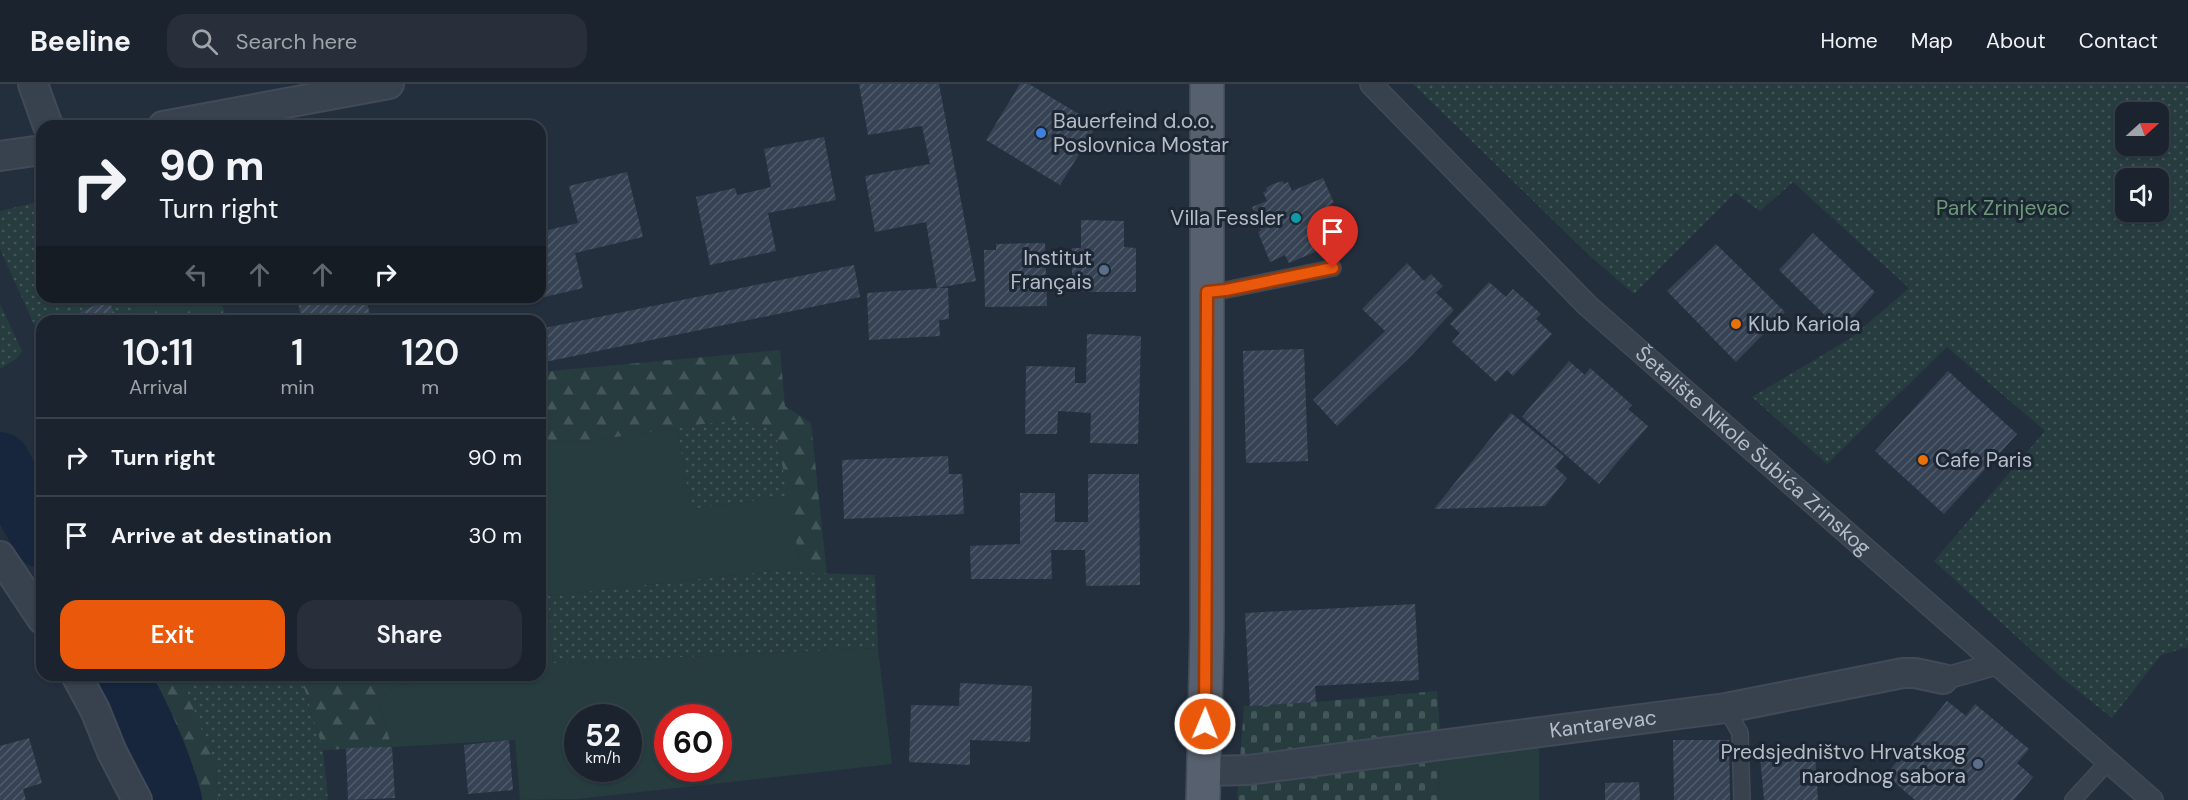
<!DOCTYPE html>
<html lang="en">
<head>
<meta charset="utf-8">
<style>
  :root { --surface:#1b232e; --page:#282f3a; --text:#f1f3f6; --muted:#a0a4aa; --line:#39404a; --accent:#ea580c }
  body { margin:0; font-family:"DM Sans",sans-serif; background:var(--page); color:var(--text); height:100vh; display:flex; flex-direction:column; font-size:22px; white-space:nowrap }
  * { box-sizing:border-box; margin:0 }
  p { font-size:20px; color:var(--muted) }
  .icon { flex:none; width:33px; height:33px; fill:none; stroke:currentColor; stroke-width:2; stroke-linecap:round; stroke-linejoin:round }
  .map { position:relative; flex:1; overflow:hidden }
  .sheet { position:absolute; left:36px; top:231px; width:510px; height:366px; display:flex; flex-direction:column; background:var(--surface); border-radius:18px; box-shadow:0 2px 4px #0004,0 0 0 2px var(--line) }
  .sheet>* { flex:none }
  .banner { position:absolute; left:36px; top:36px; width:510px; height:183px; border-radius:18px; box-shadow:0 2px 4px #0004,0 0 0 2px var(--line); background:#1b232e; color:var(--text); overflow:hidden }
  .needle { width:39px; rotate:69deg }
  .fabs { position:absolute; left:2115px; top:18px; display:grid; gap:12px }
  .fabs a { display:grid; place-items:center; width:54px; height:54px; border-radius:12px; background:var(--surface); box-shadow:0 2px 4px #0004,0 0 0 2px var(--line); font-size:30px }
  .speed { position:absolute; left:564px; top:620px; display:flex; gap:12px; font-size:30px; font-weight:700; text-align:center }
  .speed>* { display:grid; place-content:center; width:78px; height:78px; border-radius:50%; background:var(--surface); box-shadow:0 2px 4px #0004,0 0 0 2px var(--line); line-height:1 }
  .speed small { font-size:15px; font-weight:400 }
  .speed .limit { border:9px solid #d22; background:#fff; color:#111 }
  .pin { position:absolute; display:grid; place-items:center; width:51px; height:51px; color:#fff; margin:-62px -26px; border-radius:50% 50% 50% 0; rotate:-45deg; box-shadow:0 0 6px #0007 }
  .pin .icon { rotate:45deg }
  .me { position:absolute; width:66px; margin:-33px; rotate:1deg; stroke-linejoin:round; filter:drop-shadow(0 0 4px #0008) }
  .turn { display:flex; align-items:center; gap:21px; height:126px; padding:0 24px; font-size:27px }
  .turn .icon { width:78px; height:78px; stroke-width:2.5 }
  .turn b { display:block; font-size:42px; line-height:51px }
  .lanes { display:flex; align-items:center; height:57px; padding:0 24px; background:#0003; justify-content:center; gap:30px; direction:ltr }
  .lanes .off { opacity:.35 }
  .eta { display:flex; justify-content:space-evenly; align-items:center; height:102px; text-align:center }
  .eta b { font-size:36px; font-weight:600; line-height:42px }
  .action { display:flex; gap:12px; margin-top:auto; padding:12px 24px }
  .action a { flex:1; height:69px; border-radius:18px; background:var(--accent); color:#fff; font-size:24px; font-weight:600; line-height:69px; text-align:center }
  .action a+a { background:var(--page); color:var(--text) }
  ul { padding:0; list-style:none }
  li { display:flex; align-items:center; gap:18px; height:78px; padding:0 24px; border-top:2px solid var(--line) }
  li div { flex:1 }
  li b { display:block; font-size:22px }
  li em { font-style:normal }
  header { display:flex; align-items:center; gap:36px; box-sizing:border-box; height:84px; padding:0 30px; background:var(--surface); border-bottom:2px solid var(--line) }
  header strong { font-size:28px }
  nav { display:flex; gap:33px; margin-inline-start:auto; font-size:21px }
  .search { width:420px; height:54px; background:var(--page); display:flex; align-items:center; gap:15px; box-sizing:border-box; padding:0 21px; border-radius:18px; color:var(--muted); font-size:22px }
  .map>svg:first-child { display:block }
</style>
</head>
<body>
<header>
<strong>Beeline</strong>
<div class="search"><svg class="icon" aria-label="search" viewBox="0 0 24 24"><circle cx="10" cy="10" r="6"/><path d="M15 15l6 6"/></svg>Search here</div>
<nav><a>Home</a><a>Map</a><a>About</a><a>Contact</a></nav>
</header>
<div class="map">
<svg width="2188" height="716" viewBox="0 0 2188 716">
  <defs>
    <pattern id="forest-firs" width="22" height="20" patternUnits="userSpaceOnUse" patternTransform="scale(1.5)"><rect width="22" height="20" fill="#263c3f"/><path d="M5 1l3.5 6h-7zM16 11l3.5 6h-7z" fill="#435659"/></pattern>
    <pattern id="cemetery-stones" width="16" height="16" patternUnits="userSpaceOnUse" patternTransform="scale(1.5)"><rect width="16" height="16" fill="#263c3f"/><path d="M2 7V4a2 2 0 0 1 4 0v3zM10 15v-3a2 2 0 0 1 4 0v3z" fill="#435659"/></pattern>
    <pattern id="park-dots" width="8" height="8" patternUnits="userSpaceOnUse" patternTransform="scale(1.5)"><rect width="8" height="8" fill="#263c3f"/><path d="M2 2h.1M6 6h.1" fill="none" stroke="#435659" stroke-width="1.8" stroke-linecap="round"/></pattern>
    <pattern id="building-hatch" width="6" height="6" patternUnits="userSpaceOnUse" patternTransform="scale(1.5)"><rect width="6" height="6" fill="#364354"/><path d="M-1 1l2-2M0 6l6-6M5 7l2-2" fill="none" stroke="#515c6b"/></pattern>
  </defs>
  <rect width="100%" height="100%" fill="#242f3e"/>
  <path fill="#263c3f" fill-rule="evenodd" d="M677,344L691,425L788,412L801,484L548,512L553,579L878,564L892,680L577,715L520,716L515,656L392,663L377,615L396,602L428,597L479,595L480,591H540V358L588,357ZM578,633H628V684H578ZM668,633H718V684H668Z
    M1539,649V716H1438L1441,661Z"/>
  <path fill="url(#forest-firs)" d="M128,213H220L227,237H139Z
    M780,266L785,322L811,339L827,491L806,489L801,484L776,349L734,336L588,357L540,358V288Z
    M141,591H196L184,596L216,685L218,716H184L159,636Z
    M300,591H480L479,595L428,597L396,602L377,615L392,663L323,666Z"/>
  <path fill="url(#cemetery-stones)" d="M1437,607L1441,661L1438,716H1237L1244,622L1316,618Z"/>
  <path fill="url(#park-dots)" fill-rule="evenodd" d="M1413,0H2188V563L2161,571L2112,634L2062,594L1934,477L2045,347L1947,263L1827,380L1752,313L1851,254L1909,204L1793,98L1760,127L1735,109L1634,210L1590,172ZM2158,28V62H2126V28ZM2158,94V128H2126V94Z
    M42,117V213H128L139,237H42V258L0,165V127Z
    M0,220L22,267L16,275L0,285Z
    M734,336L766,341L776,349L788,412L691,425L677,344Z
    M801,484L806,489L875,491L878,564L553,579L548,512Z
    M196,591H300L323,666L328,716H218L216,685L183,596Z"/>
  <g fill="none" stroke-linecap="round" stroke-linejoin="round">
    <path stroke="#17263c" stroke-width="60" d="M0,378L42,454
      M118,591C140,630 160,673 172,716"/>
  </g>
  <path fill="url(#building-hatch)" d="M859,0H939L976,197L937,204L926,138L875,148L865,92L930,80L922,42L868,51Z
    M1020,0H1029L1097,41L1060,101L986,56Z
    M824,53L836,116L768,129L776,167L710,181L696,113L735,104L737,111L771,103L764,65Z
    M627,88L643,153L575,169L583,204L540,214V148L578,139L569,102Z
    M1323,94L1334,119L1331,120L1341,144L1318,154L1322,165L1289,179L1285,171L1270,178L1258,148L1261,146L1252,123L1267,117L1263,108L1267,107L1266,104L1273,100L1283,97L1284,100L1288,98L1292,107Z
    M1081,136L1124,137V163L1136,164V208H1072V164H1081Z
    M1813,149L1875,208L1841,247L1779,186Z
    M1045,159L1047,222L985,223L984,166H996V160Z
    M1716,160L1785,228L1736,278L1667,207Z
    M1407,179L1424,197L1431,190L1443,202L1436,209L1454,226L1410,273L1337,342L1313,316L1385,247L1362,225Z
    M854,181L860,213L540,279V245Z
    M1489,198L1506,213L1513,205L1541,230L1536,235L1552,250L1513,292L1507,286L1496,298L1452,258L1460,249L1450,240Z
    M937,204H948L949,235L939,236L940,252L869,256L867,209Z
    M297,213H366L371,237H302Z
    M511,213H538V214L513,220Z
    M108,215L118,237H62L81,228Z
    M1087,250L1141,252L1138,360L1090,359L1091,329L1058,327L1057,350H1025L1026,282L1075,283V299H1086Z
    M1304,265L1308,377L1246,379L1243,267Z
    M1569,277L1585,291L1590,284L1632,321L1628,325L1648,342L1599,400L1522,333Z
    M1948,287L2017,350L1944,430L1875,367Z
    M1511,329L1564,372L1555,383L1567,394L1545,422L1434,425Z
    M948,372L949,390H962L964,430L844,435L842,376Z
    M1088,390H1139L1140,501L1086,502L1085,466H1051L1052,495H971L970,462L1020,460V409H1055V438H1088Z
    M1415,520L1419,596L1315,602L1316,618L1250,622L1245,529Z
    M960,599L1032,602L1030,658L970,656V681L909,678L911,621L959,622Z
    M1947,617L1966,632L1975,620L2029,665L2017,679L2033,693L2014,716H1915L1886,691Z
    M29,654L42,699L23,705L26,716H0V662Z
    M509,656L513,706L468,710L464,661Z
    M1673,656H1729L1730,716H1674Z
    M392,663L395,714L348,716L346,664Z
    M1815,667L1818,716H1764L1760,671Z
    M1639,698L1640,716H1605V699Z"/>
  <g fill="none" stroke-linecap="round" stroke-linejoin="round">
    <g stroke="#414a57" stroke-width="18">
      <path id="service" d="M1207,208L1226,206L1333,184
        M1726,624L1740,649L1742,716
        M2073,716L2108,678"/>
    </g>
    <g stroke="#414a57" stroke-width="24">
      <g id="pedestrian">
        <path id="s1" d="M1371,0L1588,222L2152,716"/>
        <path d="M1943,595L1996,580"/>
      </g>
    </g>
    <g stroke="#414a57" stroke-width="32">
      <g id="minor">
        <path d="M33,0L48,42"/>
        <path d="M163,42L389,0"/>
        <path d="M0,72L42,66"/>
        <path d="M0,472L42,535"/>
        <path d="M76,591L95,626L112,668L137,716"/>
        <path id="s2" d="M1204,687L1248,686L1726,624L1903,589H1915L1943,595"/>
      </g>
    </g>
    <g stroke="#414a57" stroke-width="36">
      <path id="primary" d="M1203,716L1207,545V0"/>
    </g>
    <use href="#service" stroke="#38414e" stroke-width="15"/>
    <use href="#pedestrian" stroke="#38414e" stroke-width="21"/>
    <use href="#minor" stroke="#38414e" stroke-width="28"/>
    <use href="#primary" stroke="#56606e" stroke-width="33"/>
  </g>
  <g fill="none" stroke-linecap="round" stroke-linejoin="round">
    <g stroke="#983908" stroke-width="15">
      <path id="route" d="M1205,640L1207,208L1226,206L1333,184"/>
    </g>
    <use href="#route" stroke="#ea580c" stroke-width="10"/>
  </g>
  <circle fill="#3f7fe0" stroke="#1d2633" stroke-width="2" cx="1041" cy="49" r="6"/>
  <circle fill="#0f9aa8" stroke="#1d2633" stroke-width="2" cx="1296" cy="134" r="6"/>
  <g fill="#5c6f8a" stroke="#1d2633" stroke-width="2">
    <circle cx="1104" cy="186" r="6"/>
    <circle cx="1978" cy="680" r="6"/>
  </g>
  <g fill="#e8710a" stroke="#1d2633" stroke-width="2">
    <circle cx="1736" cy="240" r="6"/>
    <circle cx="1923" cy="376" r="6"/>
  </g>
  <g text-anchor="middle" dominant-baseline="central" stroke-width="6" stroke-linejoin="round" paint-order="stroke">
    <g font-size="21" fill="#b4bcc9" stroke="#1d2633" text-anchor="start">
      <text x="1053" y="37">Bauerfeind d.o.o.<tspan x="1053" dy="24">Poslovnica Mostar</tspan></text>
      <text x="1284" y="134" text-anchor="end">Villa Fessler</text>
      <text x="1092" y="174" text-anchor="end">Institut<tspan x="1092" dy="24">Français</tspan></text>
      <text x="1748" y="240">Klub Kariola</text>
      <text x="1935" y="376">Cafe Paris</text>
      <text x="1966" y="668" text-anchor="end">Predsjedništvo Hrvatskog<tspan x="1966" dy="24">narodnog sabora</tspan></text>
    </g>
    <g font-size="21" fill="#6b9a76" stroke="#1d2633">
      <text x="2003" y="124">Park Zrinjevac</text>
    </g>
    <g font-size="21" fill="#b4bcc9" stroke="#1d2633">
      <text stroke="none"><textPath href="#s1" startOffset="530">Šetalište Nikole Šubića Zrinskog</textPath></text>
      <text stroke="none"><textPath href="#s2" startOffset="402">Kantarevac</textPath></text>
    </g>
  </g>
</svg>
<div class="fabs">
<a><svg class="needle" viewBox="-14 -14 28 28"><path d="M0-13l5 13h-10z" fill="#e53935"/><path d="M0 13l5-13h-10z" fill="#a0a4aa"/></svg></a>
<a><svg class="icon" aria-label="sound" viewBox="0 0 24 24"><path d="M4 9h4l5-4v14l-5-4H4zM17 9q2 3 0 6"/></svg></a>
</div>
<div class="speed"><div>52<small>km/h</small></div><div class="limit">60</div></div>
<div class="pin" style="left:1333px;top:184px;background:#d93025"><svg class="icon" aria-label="arrive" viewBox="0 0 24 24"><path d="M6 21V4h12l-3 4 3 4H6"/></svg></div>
<svg class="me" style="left:1205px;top:640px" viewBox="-20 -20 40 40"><circle r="17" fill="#ea580c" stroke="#fff" stroke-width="3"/><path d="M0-11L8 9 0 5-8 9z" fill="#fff"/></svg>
<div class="banner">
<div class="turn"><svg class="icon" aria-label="right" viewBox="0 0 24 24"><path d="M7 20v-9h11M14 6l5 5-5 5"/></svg><div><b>90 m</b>Turn right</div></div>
<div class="lanes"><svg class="icon off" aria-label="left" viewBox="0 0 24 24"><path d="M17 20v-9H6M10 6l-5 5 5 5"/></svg><svg class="icon off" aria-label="ahead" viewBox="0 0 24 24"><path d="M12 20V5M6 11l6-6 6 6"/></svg><svg class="icon off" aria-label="ahead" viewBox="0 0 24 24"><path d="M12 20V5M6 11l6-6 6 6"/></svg><svg class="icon" aria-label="right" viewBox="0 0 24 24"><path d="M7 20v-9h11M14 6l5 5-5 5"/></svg></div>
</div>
<section class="sheet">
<div class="eta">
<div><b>10:11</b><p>Arrival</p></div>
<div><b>1</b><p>min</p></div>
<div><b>120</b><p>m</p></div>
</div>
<ul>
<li><svg class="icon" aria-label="right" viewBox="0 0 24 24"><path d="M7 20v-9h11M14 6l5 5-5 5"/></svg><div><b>Turn right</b></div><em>90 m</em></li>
<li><svg class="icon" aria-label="arrive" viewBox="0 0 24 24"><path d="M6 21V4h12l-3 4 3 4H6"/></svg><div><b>Arrive at destination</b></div><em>30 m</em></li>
</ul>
<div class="action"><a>Exit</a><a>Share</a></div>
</section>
</div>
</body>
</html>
